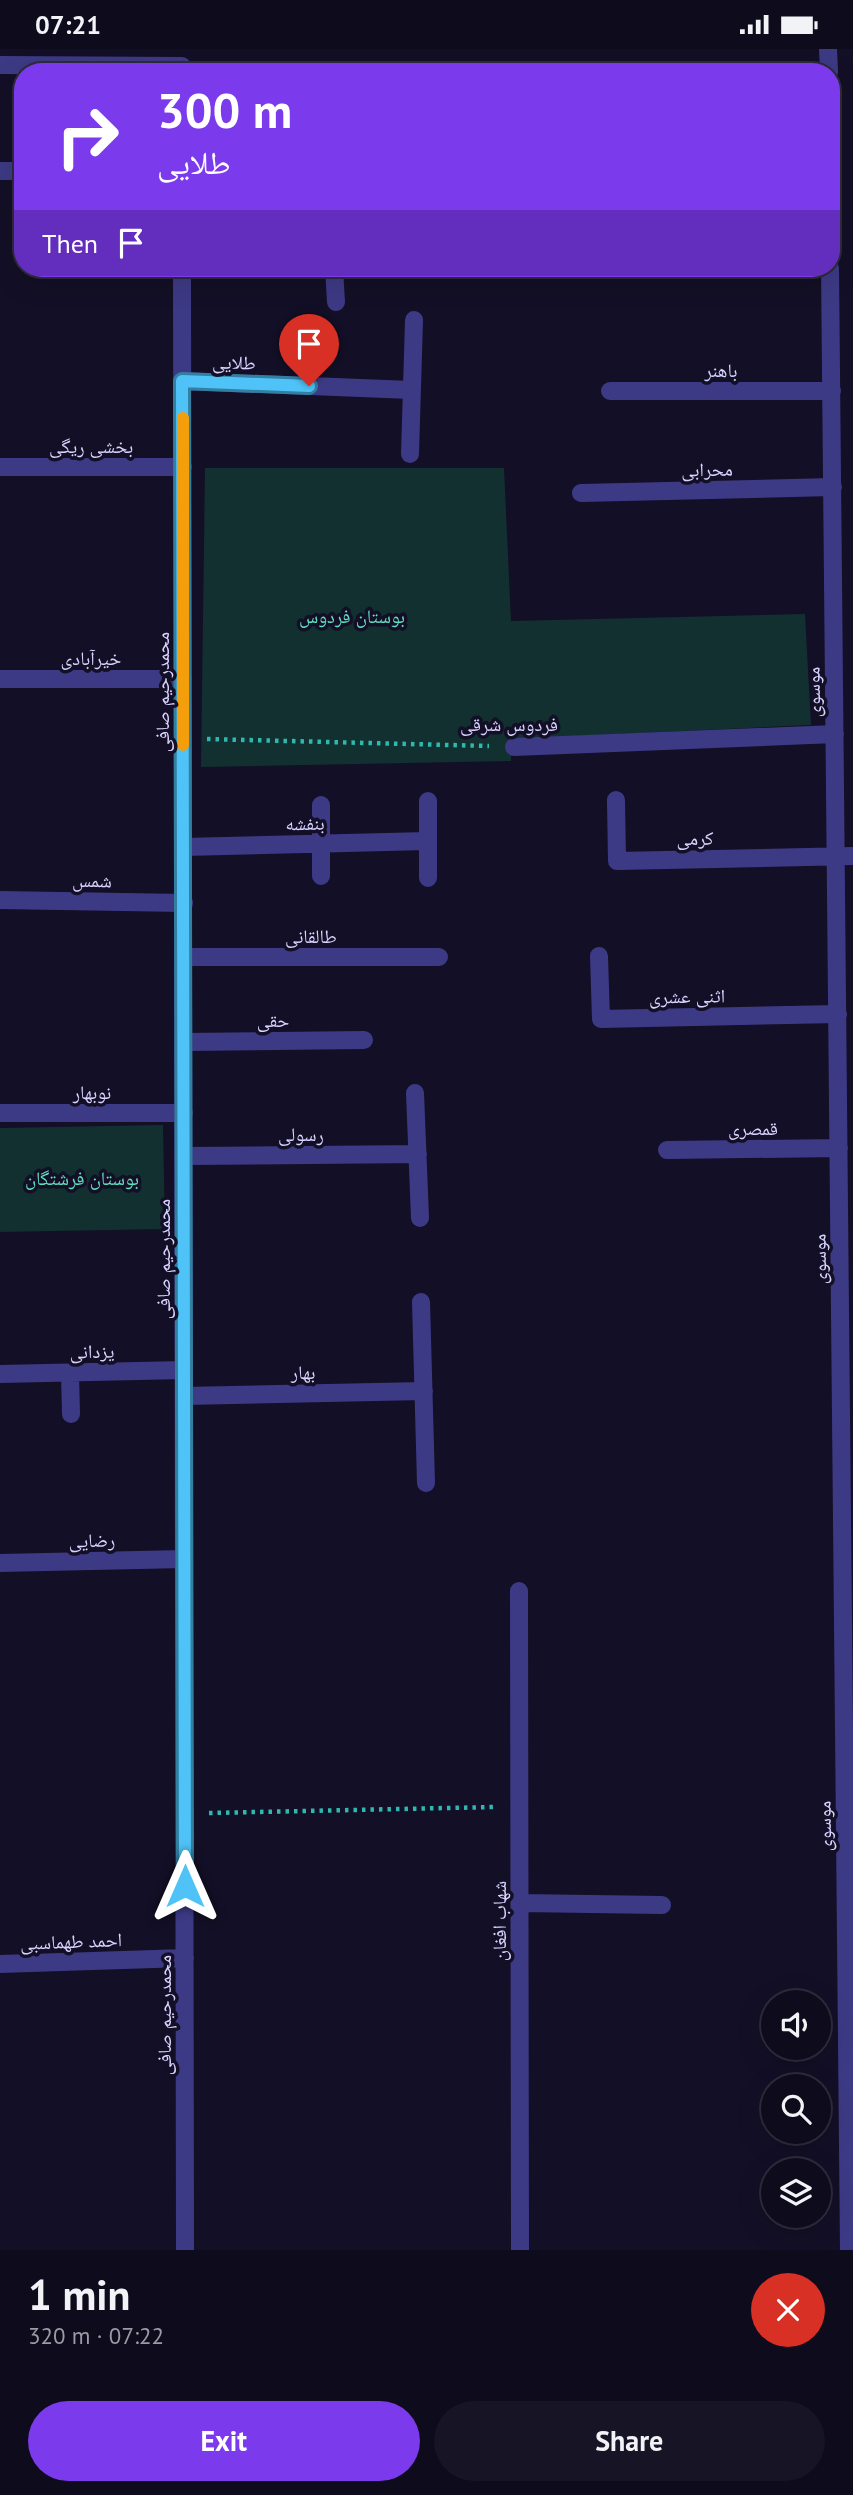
<!DOCTYPE html>
<html lang="en">
<head>
<meta charset="utf-8">
<style>
  :root { --surface:#0e0b1c; --page:#171425; --text:#f1f3f6; --muted:#9b9ba3; --line:#2e2b3b; --accent:#7c3aed }
  body { margin:0; font-family:"PT Sans","Noto Naskh Arabic",sans-serif; background:var(--page); color:var(--text); height:100vh; display:flex; flex-direction:column; font-size:26px; white-space:nowrap }
  * { box-sizing:border-box; margin:0 }
  p { font-size:23px; color:var(--muted) }
  .icon { flex:none; width:38px; height:38px; fill:none; stroke:currentColor; stroke-width:2; stroke-linecap:round; stroke-linejoin:round }
  .map { position:relative; height:2201px; overflow:hidden }
  .drawer { display:flex; flex-direction:column; background:var(--surface); flex:1 }
  .drawer>* { flex:none }
  .guide { position:absolute; left:14px; top:14px; width:826px; height:214px; border-radius:28px; box-shadow:0 7px 28px #0002,0 0 0 2px var(--line); background:#7c3aed; color:#fff; overflow:hidden }
  .controls { position:absolute; left:761px; top:1941px; display:grid; gap:14px }
  .controls a { display:grid; place-items:center; width:70px; height:70px; border-radius:50%; background:var(--surface); box-shadow:0 7px 28px #0002,0 0 0 2px var(--line); font-size:35px }
  .pin { position:absolute; display:grid; place-items:center; width:60px; height:60px; color:#fff; margin:-72px -30px; border-radius:50% 50% 50% 0; rotate:-45deg; box-shadow:0 0 7px #0007 }
  .pin .icon { rotate:45deg }
  .me { position:absolute; width:77px; margin:-38px; rotate:0deg; stroke-linejoin:round; filter:drop-shadow(0 0 5px #0008) }
  .turn { display:flex; align-items:center; gap:24px; height:147px; padding:0 28px; font-size:32px }
  .turn .icon { width:91px; height:91px; stroke-width:2.5 }
  .turn b { display:block; font-size:49px; line-height:60px }
  .then { display:flex; align-items:center; height:66px; padding:0 28px; background:#0003; gap:14px; font-size:26px }
  .round { display:grid; place-items:center; flex:none; width:74px; height:74px; border-radius:37px; background:var(--page) }
  .headline { display:flex; align-items:center; justify-content:space-between; height:119px; padding:0 28px }
  h1 { font-size:42px; font-weight:700; line-height:52px }
  .action { display:flex; gap:14px; margin-top:auto; padding:14px 28px }
  .action a { flex:1; height:80px; border-radius:42px; background:var(--accent); color:#fff; font-size:28px; font-weight:700; line-height:80px; text-align:center }
  .action a+a { background:var(--page); color:var(--text) }
  .status { display:flex; justify-content:space-between; align-items:center; height:49px; padding:0 35px; background:var(--surface); direction:ltr }
  .status svg { height:19px; fill:currentColor }
  .map>svg:first-child { display:block }
</style>
</head>
<body>
<div class="status"><b>07:21</b><svg viewBox="0 0 49 12"><path d="M0 12V9h3v3zM5 12V6h3v6zM10 12V3h3v9zM15 12V0h3v12zM26 1h20v11H26zM47 4h2v5h-2z"/></svg></div>
<div class="map">
<svg width="853" height="2201" viewBox="0 0 853 2201">
  <rect width="100%" height="100%" fill="#130f26"/>
  <path fill="#12302f" d="M205,419H504L511,572L805,565L811,676L511,690V712L201,718Z
    M163,1076L165,1180L0,1183V1079Z"/>
  <g fill="none" stroke-linecap="round" stroke-linejoin="round">
    <path stroke="#2fb8b0" stroke-width="4.5" stroke-dasharray="3.5 5" stroke-linecap="butt" d="M207,690L489,697
      M209,1764L494,1758"/>
    <path stroke="#3d3a85" stroke-width="18" d="M828,0L829,23
      M0,16L182,17
      M0,122H23
      M182,219L185,2201
      M334,219L336,253
      M830,219L849,2201
      M182,332L411,341
      M610,342H832
      M410,405L414,271
      M0,418H183
      M581,444L833,438
      M0,630H183
      M514,698L835,685
      M616,751L617,812L853,807
      M183,798L427,792
      M321,827V756
      M428,829V752
      M0,851L184,854
      M599,907L601,970L838,965
      M184,908H439
      M184,993L364,991
      M415,1044L420,1169
      M0,1064H184
      M667,1101L839,1099
      M184,1107L418,1105
      M421,1253L426,1434
      M70,1324L71,1365
      M0,1325L184,1321
      M184,1347L424,1342
      M0,1514L184,1510
      M519,1542L520,2201
      M520,1854L662,1856
      M0,1915L185,1909"/>
  </g>
  <g fill="none" stroke-linecap="round" stroke-linejoin="round">
    <g stroke="#337fa1" stroke-width="18">
      <path id="route" d="M185,1837L182,332L309,337"/>
    </g>
    <use href="#route" stroke="#4fc3f7" stroke-width="12"/>
    <path stroke="#f59e0b" stroke-width="12" d="M183,369V696"/>
  </g>
  <g text-anchor="middle" dominant-baseline="central" stroke-width="7" stroke-linejoin="round" paint-order="stroke">
    <g font-size="19" fill="#d9d4ff" stroke="#130f26">
      <text transform="translate(234 313) rotate(2)">طلایی</text>
      <text x="721" y="321">باهنر</text>
      <text x="91" y="397">بخشی ریگی</text>
      <text transform="translate(707 420) rotate(-1)">محرابی</text>
      <text x="91" y="609">خیرآبادی</text>
      <text transform="translate(162 643) rotate(-90)">محمدرحیم صافی</text>
      <text transform="translate(813 643) rotate(-91)">موسوی</text>
      <text x="509" y="675">فردوس شرقی</text>
      <text transform="translate(305 774) rotate(-1)">بنفشه</text>
      <text transform="translate(695 789) rotate(-1)">کرمی</text>
      <text transform="translate(92 831) rotate(1)">شمس</text>
      <text x="311" y="887">طالقانی</text>
      <text transform="translate(687 947) rotate(-1)">اثنی عشری</text>
      <text transform="translate(273 971) rotate(-1)">حقی</text>
      <text x="92" y="1043">نوبهار</text>
      <text x="753" y="1079">قمصری</text>
      <text x="301" y="1085">رسولی</text>
      <text transform="translate(163 1210) rotate(-90)">محمدرحیم صافی</text>
      <text transform="translate(819 1210) rotate(-91)">موسوی</text>
      <text transform="translate(92 1302) rotate(-1)">یزدانی</text>
      <text transform="translate(303 1323) rotate(-1)">بهار</text>
      <text transform="translate(92 1491) rotate(-1)">رضایی</text>
      <text transform="translate(824 1777) rotate(-91)">موسوی</text>
      <text transform="translate(499 1872) rotate(-90)">شهاب افغان</text>
      <text transform="translate(71 1892) rotate(-2)">احمد طهماسبی</text>
      <text transform="translate(164 1966) rotate(-90)">محمدرحیم صافی</text>
    </g>
    <g font-size="19" fill="#5fe0c0" stroke="#130f26">
      <text x="352" y="567">بوستان فردوس</text>
      <text x="82" y="1129">بوستان فرشتگان</text>
    </g>
  </g>
</svg>
<div class="controls">
<a><svg class="icon" aria-label="sound" viewBox="0 0 24 24"><path d="M4 9h4l5-4v14l-5-4H4zM17 9q2 3 0 6"/></svg></a>
<a><svg class="icon" aria-label="search" viewBox="0 0 24 24"><circle cx="10" cy="10" r="6"/><path d="M15 15l6 6"/></svg></a>
<a><svg class="icon" aria-label="layers" viewBox="0 0 24 24"><path d="M12 4l9 5-9 5-9-5zM3 14l9 5 9-5"/></svg></a>
</div>
<div class="pin" style="left:309px;top:337px;background:#d93025"><svg class="icon" aria-label="arrive" viewBox="0 0 24 24"><path d="M6 21V4h12l-3 4 3 4H6"/></svg></div>
<svg class="me" style="left:185px;top:1837px" viewBox="-20 -20 40 40"><path d="M0-17L14 15 0 8-14 15z" fill="#4fc3f7" stroke="#fff" stroke-width="4"/></svg>
<div class="guide">
<div class="turn"><svg class="icon" aria-label="right" viewBox="0 0 24 24"><path d="M7 20v-9h11M14 6l5 5-5 5"/></svg><div><b>300 m</b>طلایی</div></div>
<div class="then">Then<svg class="icon" aria-label="arrive" viewBox="0 0 24 24"><path d="M6 21V4h12l-3 4 3 4H6"/></svg></div>
</div>
</div>
<section class="drawer">
<div class="headline"><div><h1>1 min</h1><p>320 m · 07:22</p></div><a class="round" style="background:#d93025;color:#fff"><svg class="icon" aria-label="close" viewBox="0 0 24 24"><path d="M6 6l12 12M18 6L6 18"/></svg></a></div>
<div class="action"><a>Exit</a><a>Share</a></div>
</section>
</body>
</html>
